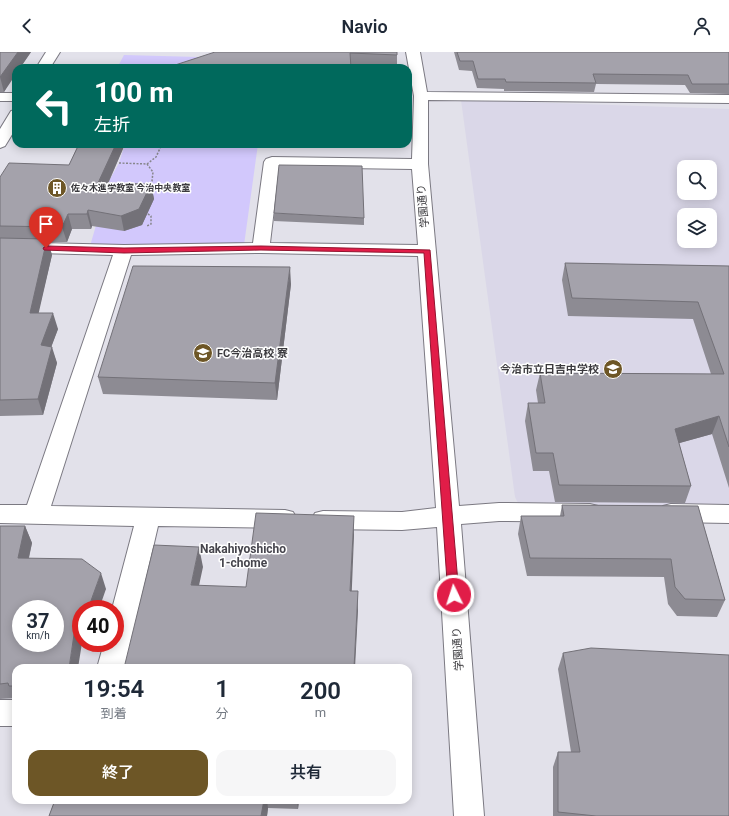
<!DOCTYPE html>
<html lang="ja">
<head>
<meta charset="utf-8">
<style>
  :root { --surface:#fff; --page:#f6f6f7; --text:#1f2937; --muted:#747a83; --accent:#6d5626 }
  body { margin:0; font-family:Roboto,"Noto Sans JP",sans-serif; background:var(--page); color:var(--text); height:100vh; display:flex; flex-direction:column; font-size:15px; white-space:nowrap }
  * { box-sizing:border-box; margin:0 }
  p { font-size:13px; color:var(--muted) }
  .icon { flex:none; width:22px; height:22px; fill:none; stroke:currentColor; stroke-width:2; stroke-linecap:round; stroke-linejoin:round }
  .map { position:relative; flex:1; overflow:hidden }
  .side { position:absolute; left:12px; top:612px; width:400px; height:140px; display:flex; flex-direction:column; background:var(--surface); border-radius:12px; box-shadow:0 2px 10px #0003 }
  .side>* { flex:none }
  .top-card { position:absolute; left:12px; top:12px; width:400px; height:84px; border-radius:12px; box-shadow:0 2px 10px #0003; background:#00695c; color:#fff; overflow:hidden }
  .fabs { position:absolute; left:677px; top:108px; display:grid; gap:8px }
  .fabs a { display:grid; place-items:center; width:40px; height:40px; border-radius:8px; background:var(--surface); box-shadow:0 2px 10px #0003; font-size:20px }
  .speed { position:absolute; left:12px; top:548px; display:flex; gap:8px; font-size:20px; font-weight:700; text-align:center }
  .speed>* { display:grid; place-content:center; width:52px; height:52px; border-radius:50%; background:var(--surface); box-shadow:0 2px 10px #0003; line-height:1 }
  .speed small { font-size:10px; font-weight:400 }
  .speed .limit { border:6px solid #d22; background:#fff; color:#111 }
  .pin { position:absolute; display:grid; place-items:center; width:34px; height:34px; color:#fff; margin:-41px -17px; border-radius:50% 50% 50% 0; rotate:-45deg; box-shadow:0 0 4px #0007 }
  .pin .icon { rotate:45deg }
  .me { position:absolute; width:44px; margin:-22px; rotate:356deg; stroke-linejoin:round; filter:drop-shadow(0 0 3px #0008) }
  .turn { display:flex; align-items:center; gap:14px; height:84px; padding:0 16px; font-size:18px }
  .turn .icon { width:52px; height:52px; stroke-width:2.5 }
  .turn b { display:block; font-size:28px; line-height:34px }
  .eta { display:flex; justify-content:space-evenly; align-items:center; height:68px; text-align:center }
  .eta b { font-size:24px; font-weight:600; line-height:28px }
  .primary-button { display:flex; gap:8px; margin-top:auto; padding:8px 16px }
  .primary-button a { flex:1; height:46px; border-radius:12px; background:var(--accent); color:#fff; font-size:16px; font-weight:600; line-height:46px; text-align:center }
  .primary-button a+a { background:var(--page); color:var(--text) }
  header { display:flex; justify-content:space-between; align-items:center; height:52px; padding:0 16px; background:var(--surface); font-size:18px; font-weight:600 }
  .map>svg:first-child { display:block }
</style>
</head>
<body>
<header><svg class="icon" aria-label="back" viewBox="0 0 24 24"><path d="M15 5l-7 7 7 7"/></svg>Navio<svg class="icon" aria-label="person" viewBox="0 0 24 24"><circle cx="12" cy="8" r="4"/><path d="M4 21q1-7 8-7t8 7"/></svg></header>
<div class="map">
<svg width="729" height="764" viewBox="0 0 729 764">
  <rect width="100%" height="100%" fill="#e2e1ea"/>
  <path fill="#dad7e8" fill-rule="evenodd" d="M461,48L729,57V454L520,455L515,445ZM684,115H710V141H684ZM684,163H710V189H684Z"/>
  <path fill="#d2c8fc" d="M124,3L275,7L273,16H117Z
    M125,92H258L244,193L90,194L109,129L119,111Z"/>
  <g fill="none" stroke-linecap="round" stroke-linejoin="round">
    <g stroke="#7b7982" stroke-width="2">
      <path id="minor" d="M46,0H60L50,16H36Z
        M406,0H420L427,40L729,43V51L428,48V112L459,454L499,451L590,452L598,454L602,461L598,468L590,470L499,469L461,472L484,764H454L437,475L402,478L323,477L315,475L311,468L315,461L323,459L402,460L436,456L418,204L261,201L131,203L51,454L285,458L293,460L297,467L293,474L285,476L158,474L125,616H97L104,591H115V557H112L134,474L0,471V453H27L113,203L0,200V190L124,193L253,191L264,110L266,107L272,105L412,107L414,44ZM279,115L412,117L418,193L270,191Z
        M0,41H16V49H0Z
        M16,58V76L5,94L0,96V77L11,59Z
        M671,452L729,453V471L671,470L663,468L659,461L663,454Z
        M0,648H16V674H0Z"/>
    </g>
    <path stroke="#87868c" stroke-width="1.5" stroke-dasharray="2 1.5" stroke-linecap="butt" d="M119,111L147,112L153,120L152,129L148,134
      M147,112L156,105L162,92
      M145,160L151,164V172L147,174"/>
    <use href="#minor" fill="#fff" fill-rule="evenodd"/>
  </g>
  <path fill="#8d8b93" d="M0,0H31L20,16H16L4,40H0Z
    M215,0H397V16L351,15Z
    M454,0H729V42L690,41L685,33L596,32L594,40L504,39V37L477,36L472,19L459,18Z
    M79,92H125L108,132H151L154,147L142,173L124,179L92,174L91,177H72L67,190H48L52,203L38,261L58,277L51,295L57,311L43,363L0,364V125L69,113Z
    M274,161L364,166V173L274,169Z
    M565,211L729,214V436L712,382L679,391L691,434L685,451L555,450L549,419H533L525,369L528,351H538L536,338L540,321L711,322L693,267L568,264L562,228Z
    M291,232L277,348L103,342L98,325Z
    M562,453L698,454L725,548L717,565L677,564L668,552L664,525L527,524L518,482L521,464H560Z
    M0,474H25L32,491L29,506L106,537L81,557V591H88H82L16,616V646L0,647Z
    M563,601L729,764H553V715L558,700H571L558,617Z
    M55,748H299L298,757L268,756L267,764H49Z"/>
  <path fill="#737178" d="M18,0H31L20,16H16V22L4,40L0,25Z
    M116,92H125L101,147L98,131Z
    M151,132L154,147L142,173L124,179L121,164Z
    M88,158L92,174L91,177L87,162Z
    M68,162L72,177L67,190L62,175Z
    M47,187L52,203L35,277L30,261Z
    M290,215L291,232L277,348L275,331Z
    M53,261L58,277L46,309L41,293Z
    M52,295L57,311L43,363L38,347Z
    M719,364L712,382L669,394L675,377Z
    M354,464V484L351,558L350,539Z
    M25,474L32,491L25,522L18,506Z
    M199,495L203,515L195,552L191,533Z
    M101,521L106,537L99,557H88Z
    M358,539V559L355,616H354Z
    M75,576L81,591H82L78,616H69Z
    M264,748H267L268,756L267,764H261Z
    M297,748H299L298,757Z"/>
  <path fill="#a4a2ab" stroke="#737178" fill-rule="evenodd" d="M0,0H18L0,25Z
    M215,0H397V3L350,1L351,16H166Z
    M457,0H729V32H692L688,23L593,22L596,31L506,30L505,27H478L473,9H460Z
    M79,92H116L98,131L151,132L139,157L121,164L88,158L87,162H68L62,175L0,174V125L9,111L69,113Z
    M279,113L362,114L364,166L274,161Z
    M0,186L47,187L30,261H53L41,293L52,295L38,347L0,348Z
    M565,211L729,214V395L719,364L675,377L691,434L559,433L553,401H536L528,351H545L540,321L724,322L698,250L572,246Z
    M133,214L290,215L275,331L98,325Z
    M562,453L698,454L725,548L685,547L675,535L671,507L530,506L521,464H564Z
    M256,461L354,464L350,539H358L354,616H124L154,493L199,495L191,533L246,535Z
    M0,474H25L18,506L82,507L101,521L88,557H81V576H75L69,616H16V634H9L8,631L0,632ZM21,557H55V591H21Z
    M591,596L729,603V764H596L558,760V700H580L563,601Z
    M55,748H264L261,764H49Z"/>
  <path fill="#e11d48" stroke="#92132f" d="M46,194L124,196L261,194L430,198L459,543L457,546L454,547L450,546L448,543L424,201L261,198L124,201L44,198L43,196Z"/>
  <defs>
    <g id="building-disc" transform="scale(1)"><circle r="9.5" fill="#6d5626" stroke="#fff"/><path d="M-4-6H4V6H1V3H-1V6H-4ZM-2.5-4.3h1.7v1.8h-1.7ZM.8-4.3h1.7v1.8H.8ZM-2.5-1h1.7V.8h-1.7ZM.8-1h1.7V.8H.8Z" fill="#fff"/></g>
    <g id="school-disc" transform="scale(1)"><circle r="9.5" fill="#6d5626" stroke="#fff"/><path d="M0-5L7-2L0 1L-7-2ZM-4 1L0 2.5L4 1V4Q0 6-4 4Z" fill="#fff"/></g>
  </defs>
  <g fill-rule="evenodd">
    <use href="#building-disc" x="57" y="136"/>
    <use href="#school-disc" x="203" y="301"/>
    <use href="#school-disc" x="613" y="317"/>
  </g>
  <g text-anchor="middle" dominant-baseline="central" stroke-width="3" stroke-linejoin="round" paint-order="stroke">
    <g font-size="9" font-weight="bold" fill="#3b3a3e" stroke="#fff" text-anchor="start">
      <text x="71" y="136">佐々木進学教室 今治中央教室</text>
    </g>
    <g font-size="11" fill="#3b3a3e" stroke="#fff">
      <text transform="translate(423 154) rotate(-95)">学園通り</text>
      <text transform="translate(458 597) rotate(-94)">学園通り</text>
    </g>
    <g font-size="11" font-weight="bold" fill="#3b3a3e" stroke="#fff" text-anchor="start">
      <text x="217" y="301">FC今治高校 寮</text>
      <text x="599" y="317" text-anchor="end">今治市立日吉中学校</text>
    </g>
    <g font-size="12" font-weight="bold" fill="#46454d" stroke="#fff">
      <text x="243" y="497">Nakahiyoshicho<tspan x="243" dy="14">1-chome</tspan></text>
    </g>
  </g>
</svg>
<div class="fabs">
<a><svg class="icon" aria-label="search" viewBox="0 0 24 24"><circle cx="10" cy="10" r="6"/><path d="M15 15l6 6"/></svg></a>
<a><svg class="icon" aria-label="layers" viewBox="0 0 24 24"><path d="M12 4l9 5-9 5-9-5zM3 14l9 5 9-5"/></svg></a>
</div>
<div class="speed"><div>37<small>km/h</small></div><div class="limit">40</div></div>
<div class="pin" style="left:46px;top:196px;background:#d93025"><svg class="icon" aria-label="arrive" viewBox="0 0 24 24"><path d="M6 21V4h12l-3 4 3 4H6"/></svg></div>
<svg class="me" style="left:454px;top:543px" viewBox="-20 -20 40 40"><circle r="17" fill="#e11d48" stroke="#fff" stroke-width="3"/><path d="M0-11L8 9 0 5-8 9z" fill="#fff"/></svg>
<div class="top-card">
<div class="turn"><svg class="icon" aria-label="left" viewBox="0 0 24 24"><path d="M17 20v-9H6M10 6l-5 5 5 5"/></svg><div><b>100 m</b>左折</div></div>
</div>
<section class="side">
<div class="eta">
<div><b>19:54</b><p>到着</p></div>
<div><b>1</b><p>分</p></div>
<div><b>200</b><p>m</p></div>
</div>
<div class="primary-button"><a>終了</a><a>共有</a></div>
</section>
</div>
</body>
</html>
